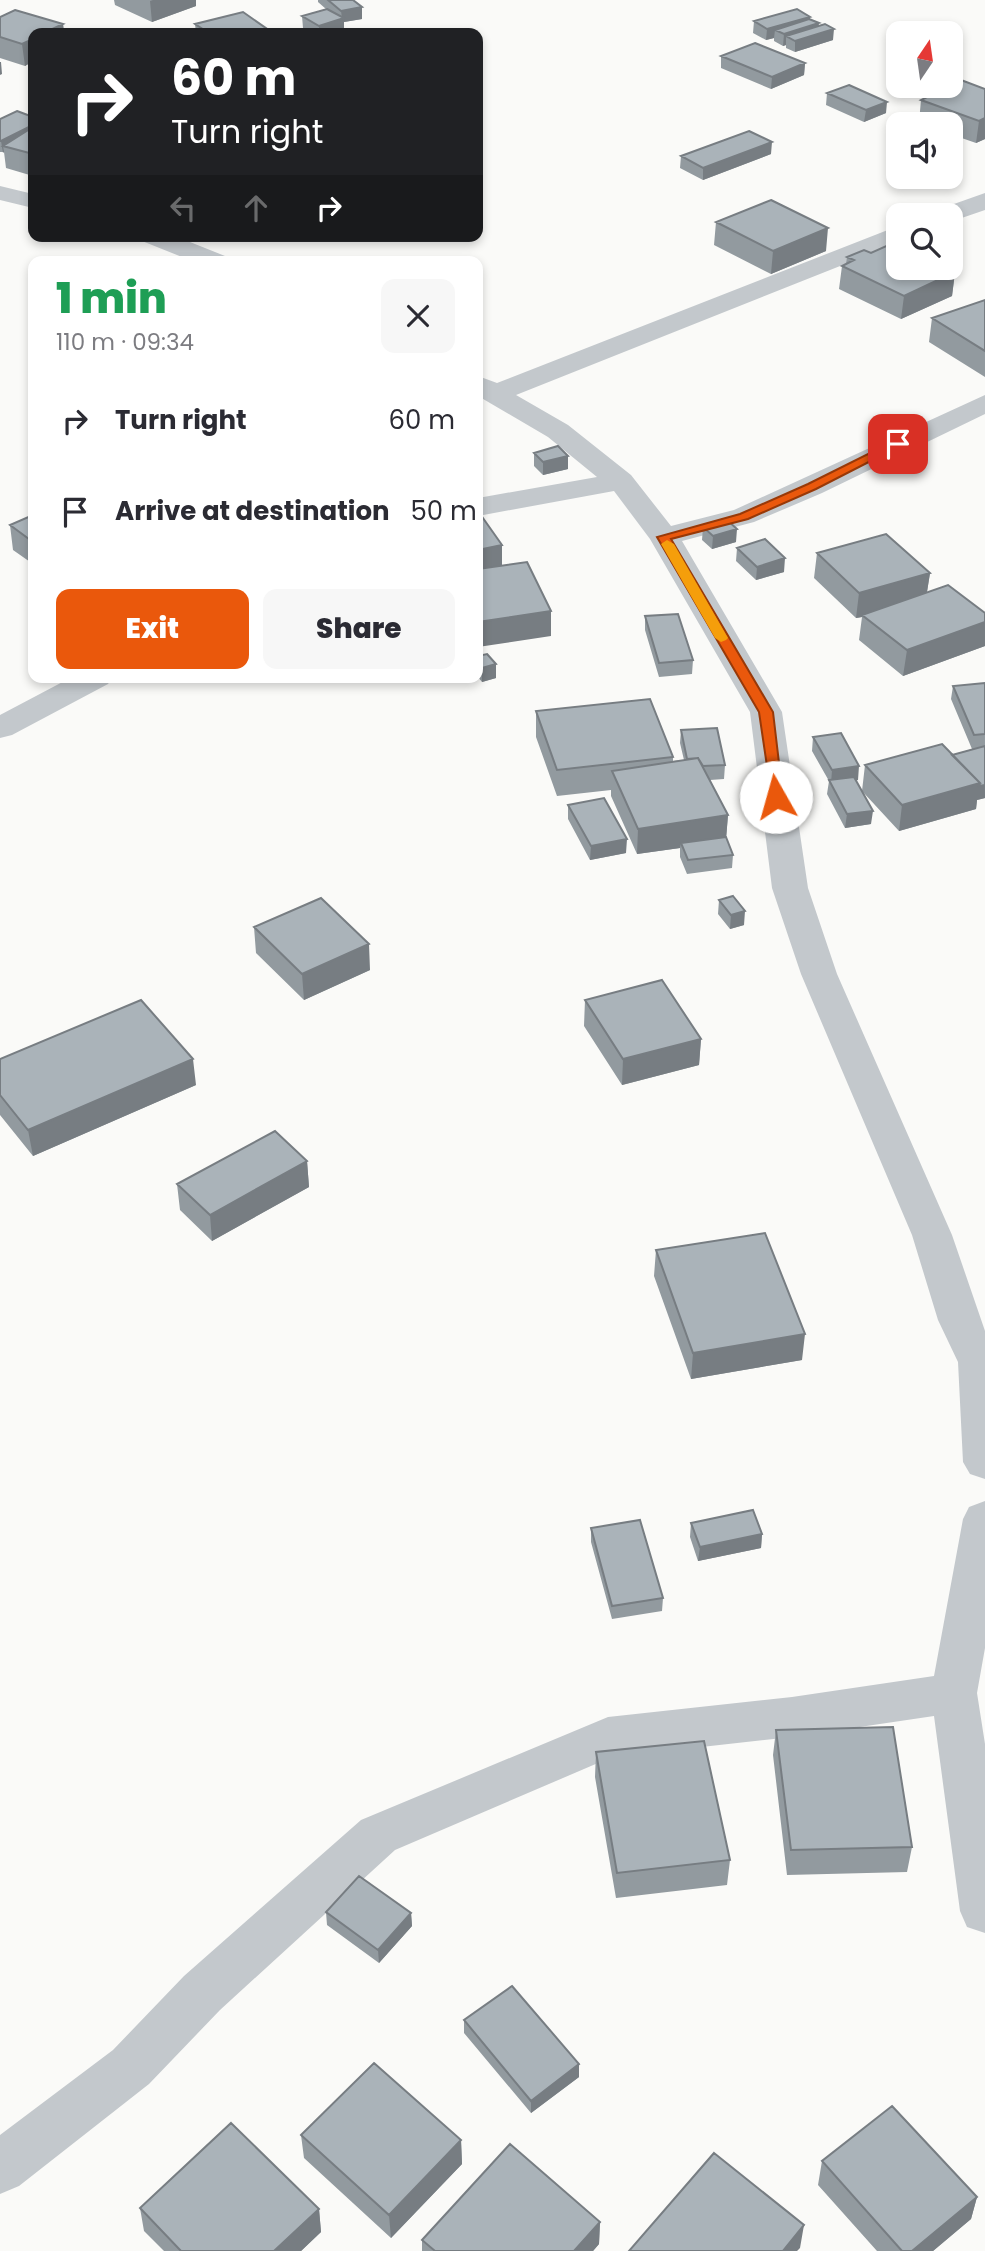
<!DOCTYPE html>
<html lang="en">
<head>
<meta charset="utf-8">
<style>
  :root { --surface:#fff; --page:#f7f7f7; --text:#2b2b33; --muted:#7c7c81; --accent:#ea580c }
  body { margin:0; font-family:Poppins,sans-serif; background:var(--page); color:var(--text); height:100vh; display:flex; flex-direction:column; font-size:26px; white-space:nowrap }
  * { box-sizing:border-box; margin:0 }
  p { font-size:23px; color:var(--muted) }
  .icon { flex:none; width:38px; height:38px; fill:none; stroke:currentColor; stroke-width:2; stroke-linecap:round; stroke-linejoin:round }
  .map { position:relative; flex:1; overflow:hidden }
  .side { position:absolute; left:28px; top:256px; width:455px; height:427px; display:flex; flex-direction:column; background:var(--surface); border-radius:14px; box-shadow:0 4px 10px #0003 }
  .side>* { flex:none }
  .top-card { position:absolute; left:28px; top:28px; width:455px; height:214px; border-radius:14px; box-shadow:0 4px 10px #0003; background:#202124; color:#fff; overflow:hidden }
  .needle { width:46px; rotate:13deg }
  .buttons { position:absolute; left:886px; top:21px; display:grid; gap:14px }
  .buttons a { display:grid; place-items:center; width:77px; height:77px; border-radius:14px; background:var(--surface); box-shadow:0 4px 10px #0003; font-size:35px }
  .pin { position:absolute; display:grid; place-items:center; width:60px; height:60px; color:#fff; margin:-30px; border-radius:14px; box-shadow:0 4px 10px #0006 }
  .me { position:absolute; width:77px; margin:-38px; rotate:353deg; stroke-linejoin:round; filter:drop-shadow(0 0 5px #0008) }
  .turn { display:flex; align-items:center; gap:24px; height:147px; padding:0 28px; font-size:32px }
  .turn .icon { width:91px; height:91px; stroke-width:2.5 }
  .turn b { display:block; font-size:49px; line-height:60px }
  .lanes { display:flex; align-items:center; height:66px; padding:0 28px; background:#0003; justify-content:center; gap:35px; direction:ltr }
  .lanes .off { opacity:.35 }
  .round { display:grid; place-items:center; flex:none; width:74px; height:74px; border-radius:14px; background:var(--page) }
  .head { display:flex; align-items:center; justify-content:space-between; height:119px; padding:0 28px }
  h1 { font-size:42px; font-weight:800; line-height:52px; color:#1e9e55 }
  .action { display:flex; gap:14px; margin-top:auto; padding:14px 28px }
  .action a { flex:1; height:80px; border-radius:14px; background:var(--accent); color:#fff; font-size:28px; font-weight:800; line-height:80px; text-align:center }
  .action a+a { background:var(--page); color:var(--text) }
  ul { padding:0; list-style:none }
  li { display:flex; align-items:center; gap:21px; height:91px; padding:0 28px }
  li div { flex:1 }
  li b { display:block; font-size:26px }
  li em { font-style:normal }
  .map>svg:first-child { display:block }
</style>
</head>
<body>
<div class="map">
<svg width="985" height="2251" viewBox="0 0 985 2251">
  <rect width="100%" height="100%" fill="#fafaf8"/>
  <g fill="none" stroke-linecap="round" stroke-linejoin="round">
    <path fill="#c3c8cc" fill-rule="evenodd" d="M0,186L33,194V208L0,200Z
      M985,193V210L950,222V215H933L937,210Z
      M898,226V243L516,395L568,425L631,475L671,526L734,510L985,395V414L822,493L754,522L682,541L782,712L808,888L837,974L952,1235L985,1331V1479L970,1474L963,1462L958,1362L938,1320L912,1235L801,974L772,888L750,712L650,539L614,491L478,516V498L597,477L548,437L478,396V376L497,383Z
      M138,236H175L225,256L229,261H192L142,241Z
      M72,677H113L108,684L12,735L0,738V715Z
      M985,1501V1648L977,1693L985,1744V1933L967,1927L960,1911L934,1716L792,1737L612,1757L395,1850L220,2010L149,2084L19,2186L0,2194V2135L113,2050L184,1976L361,1820L608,1717L792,1697L934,1676L963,1519L969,1507Z"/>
  </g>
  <path fill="#929a9f" d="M114,0H196V6L152,22L115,5Z
    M318,0H353L362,7V19L344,22V29L332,33H312L303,28L302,16L326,9L318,2Z
    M0,17L63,24L64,33H33V61L25,66L0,58Z
    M810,19L833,40L795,52L786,48V45L783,46L774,41V38L766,40L753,33L754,21Z
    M195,24L273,33H196Z
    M721,56L805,63L804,75L771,89L721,68Z
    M985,89V139L976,143L950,134V124H926L919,122L921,100Z
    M827,93L886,113L864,122L826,105Z
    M33,117V176L6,168L4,152H0V119Z
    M771,154L703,180L680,168L681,156Z
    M716,222L826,251L771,274L714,245Z
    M871,253L955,272L952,296L901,319L839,289L842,266L846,264L847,257Z
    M985,300V377L929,342L932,318Z
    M534,453L568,456V469L543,475L534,466Z
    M33,515V564L13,550L10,525Z
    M703,527L736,542L712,549L702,540Z
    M737,548L784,572L756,580L736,561Z
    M817,553L930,573L927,592L985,613V646L903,676L859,640L862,617L856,618L814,578Z
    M645,616L693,660L692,674L659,677L645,630Z
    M478,656L496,664V678L482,682L478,677Z
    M985,683V798L977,800L976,809L899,831L862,791L865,765L952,755L972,749L951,699L953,686Z
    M536,711L673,757V761L684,760L680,743L681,730L725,765L724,779L710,780L728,815L726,838L733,855L732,868L687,874L680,857V848L637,854L611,796V790L557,796L536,737Z
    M813,737L858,780H856L871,824L845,828L827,794L829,781L812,751Z
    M568,805L626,853L590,860L568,819Z
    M719,900L744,925L730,929L718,914Z
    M254,927L370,970L304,1000L256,953Z
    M585,1000L701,1039L699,1065L622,1085L584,1026Z
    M0,1059L196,1085L33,1156L0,1115Z
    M307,1161L309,1187L212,1241L180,1210L177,1184Z
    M656,1250L802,1360L691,1379L654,1276Z
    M691,1523L762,1534L761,1548L698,1561L690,1537Z
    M591,1528L663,1598L662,1611L612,1619L591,1542Z
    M776,1730L912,1847L907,1872L787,1875L773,1755Z
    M596,1752L730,1860L727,1885L616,1898L595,1777Z
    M326,1912L411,1913L412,1926L379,1963L327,1925Z
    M464,2020L579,2064V2077L531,2113L464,2033Z
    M301,2135L461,2140L462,2164L391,2238L304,2158Z
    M822,2161L977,2197L971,2219L933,2251H877L818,2185Z
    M140,2208L319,2209L321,2232L301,2251H164L144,2231Z
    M600,2222L599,2244L593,2251H422V2240Z"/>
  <path fill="#777d82" d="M153,0H196V6L152,22L150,1Z
    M362,7V19L344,22V29L332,33H319V26L342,18L341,11Z
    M810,17V26L819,23L818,34L834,29L833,40L795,52V41L786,36V45L783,46L784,34L775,30L774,38L766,40L767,29Z
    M63,24L64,33H44Z
    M33,39V61L25,66L22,44Z
    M0,62H1L2,74L0,75Z
    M805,63L804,75L771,89L772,77Z
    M887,102L886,113L864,122L866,110Z
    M985,118V139L976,143L979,121Z
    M33,125V138L3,146L4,152L3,153L1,141Z
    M772,142L771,154L703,180V168Z
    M828,228L826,251L771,274L773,251Z
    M955,272L952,296L901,319L904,296Z
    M568,456V469L543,475V462Z
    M737,529L736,542L712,549L713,536Z
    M502,545V570L478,575V550Z
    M785,558L784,572L756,580L757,567Z
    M930,573L926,598L862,615V617L856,618L859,593Z
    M551,611V636L478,647V622Z
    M985,622V646L903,676L907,650Z
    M496,664V678L482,682V668Z
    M859,766L858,780L831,784L832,770Z
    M980,783L985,785V798L977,800L976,809L899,831L902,805Z
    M873,811L871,824L845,828L847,814Z
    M728,815L726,840L681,843L680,848L637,854L638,829Z
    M627,839L626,853L590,860L591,846Z
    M745,911L744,925L730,929L731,915Z
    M369,944L370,970L304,1000L302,974Z
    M701,1039L699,1065L622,1085L623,1059Z
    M193,1059L196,1085L33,1156L28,1130Z
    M307,1161L309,1187L212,1241L210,1215Z
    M805,1334L802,1360L691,1379L693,1353Z
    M762,1534L761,1548L698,1561L700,1547Z
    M411,1913L412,1926L379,1963L378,1950Z
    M579,2064V2077L531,2113V2101Z
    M461,2140L462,2164L391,2238L389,2215Z
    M977,2197L971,2219L933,2251H912Z
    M319,2209L321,2232L301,2251H274Z
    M600,2222L599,2244L593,2251H574Z
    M804,2225L800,2248L797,2251H783Z"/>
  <path fill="#aab3b9" stroke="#777d82" stroke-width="2" d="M328,0H353L362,7L341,11Z
    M327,9L344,18L319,26L302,16Z
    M797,9L810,17L767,29L754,21Z
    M15,10L63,24L44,33H33V39L22,44L0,37V17Z
    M243,12L273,33H209L195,24Z
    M809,19L819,23L784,34L775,30Z
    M825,24L834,29L795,41L786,36Z
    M755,43L805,63L772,77L721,56Z
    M961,80L985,89V118L979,121L921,100Z
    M849,85L887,102L866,110L827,93Z
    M17,111L33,117V125L1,141H0V119Z
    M33,127V154L3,146Z
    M749,131L772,142L703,168L681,156Z
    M771,200L828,228L773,251L716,222Z
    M893,243L898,245V268H945L955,272L904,296L842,266L854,260L847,257L864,250L871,253Z
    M985,300V351L932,318Z
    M558,446L568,456L543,462L534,453Z
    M478,511L502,545L478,550Z
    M33,515V542L10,525Z
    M727,520L737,529L713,536L703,527Z
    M886,534L930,573L859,593L817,553Z
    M765,539L785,558L757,567L737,548Z
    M527,562L551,611L478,622V569Z
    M948,585L985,613V622L907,650L862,615Z
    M678,614L693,660L659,663L645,616Z
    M487,654L496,664L482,668L478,664V656Z
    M985,683V734L974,735L953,686Z
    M650,699L673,757L557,770L536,711Z
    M717,728L725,765L703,766L698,758L687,759L681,730Z
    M841,733L859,766L832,770L813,737Z
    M942,744L980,783L902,805L865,765Z
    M985,746V785L979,786L980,783L952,755Z
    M698,758L728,815L638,829L612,771Z
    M854,777L873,811L847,814L829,780Z
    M604,798L627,839L591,846L568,805Z
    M726,837L733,855L688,860L681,843Z
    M733,896L745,911L731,915L719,900Z
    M321,898L369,944L302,974L254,927Z
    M662,980L701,1039L623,1059L585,1000Z
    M141,1000L193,1059L28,1130L0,1095V1059Z
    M275,1131L307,1161L210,1215L177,1184Z
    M765,1233L805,1334L693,1353L656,1250Z
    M753,1510L762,1534L700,1547L691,1523Z
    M640,1520L663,1598L612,1606L591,1528Z
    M893,1727L912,1847L791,1850L776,1730Z
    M704,1741L730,1860L617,1873L596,1752Z
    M359,1876L411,1913L378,1950L326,1912Z
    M512,1986L579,2064L531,2101L464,2020Z
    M374,2063L461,2140L389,2215L301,2135Z
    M892,2106L977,2197L912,2251H902L822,2161Z
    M231,2123L319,2209L274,2251H181L140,2208Z
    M510,2144L600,2222L574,2251H435L422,2240Z
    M714,2153L804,2225L783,2251H629Z"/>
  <path fill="#ea580c" stroke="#983908" stroke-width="2" d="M894,441L904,444L816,489L748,519L671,539L773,712L783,797L776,801L772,800L759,712L657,537L740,514L808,484Z"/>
  <path fill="#f59e0b" d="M667,540L674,544L728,638L726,640L721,642L715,638L661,544Z"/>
</svg>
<div class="buttons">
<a><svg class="needle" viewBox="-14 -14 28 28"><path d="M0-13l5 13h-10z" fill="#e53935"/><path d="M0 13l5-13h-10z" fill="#7c7c81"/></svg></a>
<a><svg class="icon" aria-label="sound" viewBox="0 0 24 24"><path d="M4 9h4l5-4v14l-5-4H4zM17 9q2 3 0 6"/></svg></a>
<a><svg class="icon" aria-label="search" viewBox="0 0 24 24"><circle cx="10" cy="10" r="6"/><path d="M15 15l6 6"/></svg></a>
</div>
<div class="pin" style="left:898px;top:444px;background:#d93025"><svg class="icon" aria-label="arrive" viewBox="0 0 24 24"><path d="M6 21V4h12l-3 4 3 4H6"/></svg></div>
<svg class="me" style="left:776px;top:797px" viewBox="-20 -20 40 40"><circle r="19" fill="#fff"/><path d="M0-13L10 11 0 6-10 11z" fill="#ea580c"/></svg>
<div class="top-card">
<div class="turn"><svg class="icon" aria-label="right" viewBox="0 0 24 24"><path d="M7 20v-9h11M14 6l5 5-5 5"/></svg><div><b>60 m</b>Turn right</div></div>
<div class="lanes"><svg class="icon off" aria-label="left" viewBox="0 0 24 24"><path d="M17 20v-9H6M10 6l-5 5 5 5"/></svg><svg class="icon off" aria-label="ahead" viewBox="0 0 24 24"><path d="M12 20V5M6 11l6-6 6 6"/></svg><svg class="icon" aria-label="right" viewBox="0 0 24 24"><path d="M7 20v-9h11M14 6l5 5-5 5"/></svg></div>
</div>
<section class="side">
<div class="head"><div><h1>1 min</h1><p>110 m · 09:34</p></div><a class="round"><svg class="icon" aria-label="close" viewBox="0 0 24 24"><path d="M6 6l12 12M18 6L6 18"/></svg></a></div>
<ul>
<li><svg class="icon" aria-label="right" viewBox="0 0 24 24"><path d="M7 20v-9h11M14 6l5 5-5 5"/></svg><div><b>Turn right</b></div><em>60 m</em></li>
<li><svg class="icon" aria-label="arrive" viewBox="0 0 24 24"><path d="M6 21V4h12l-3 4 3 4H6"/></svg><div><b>Arrive at destination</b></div><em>50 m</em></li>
</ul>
<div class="action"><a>Exit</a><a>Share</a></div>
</section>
</div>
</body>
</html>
